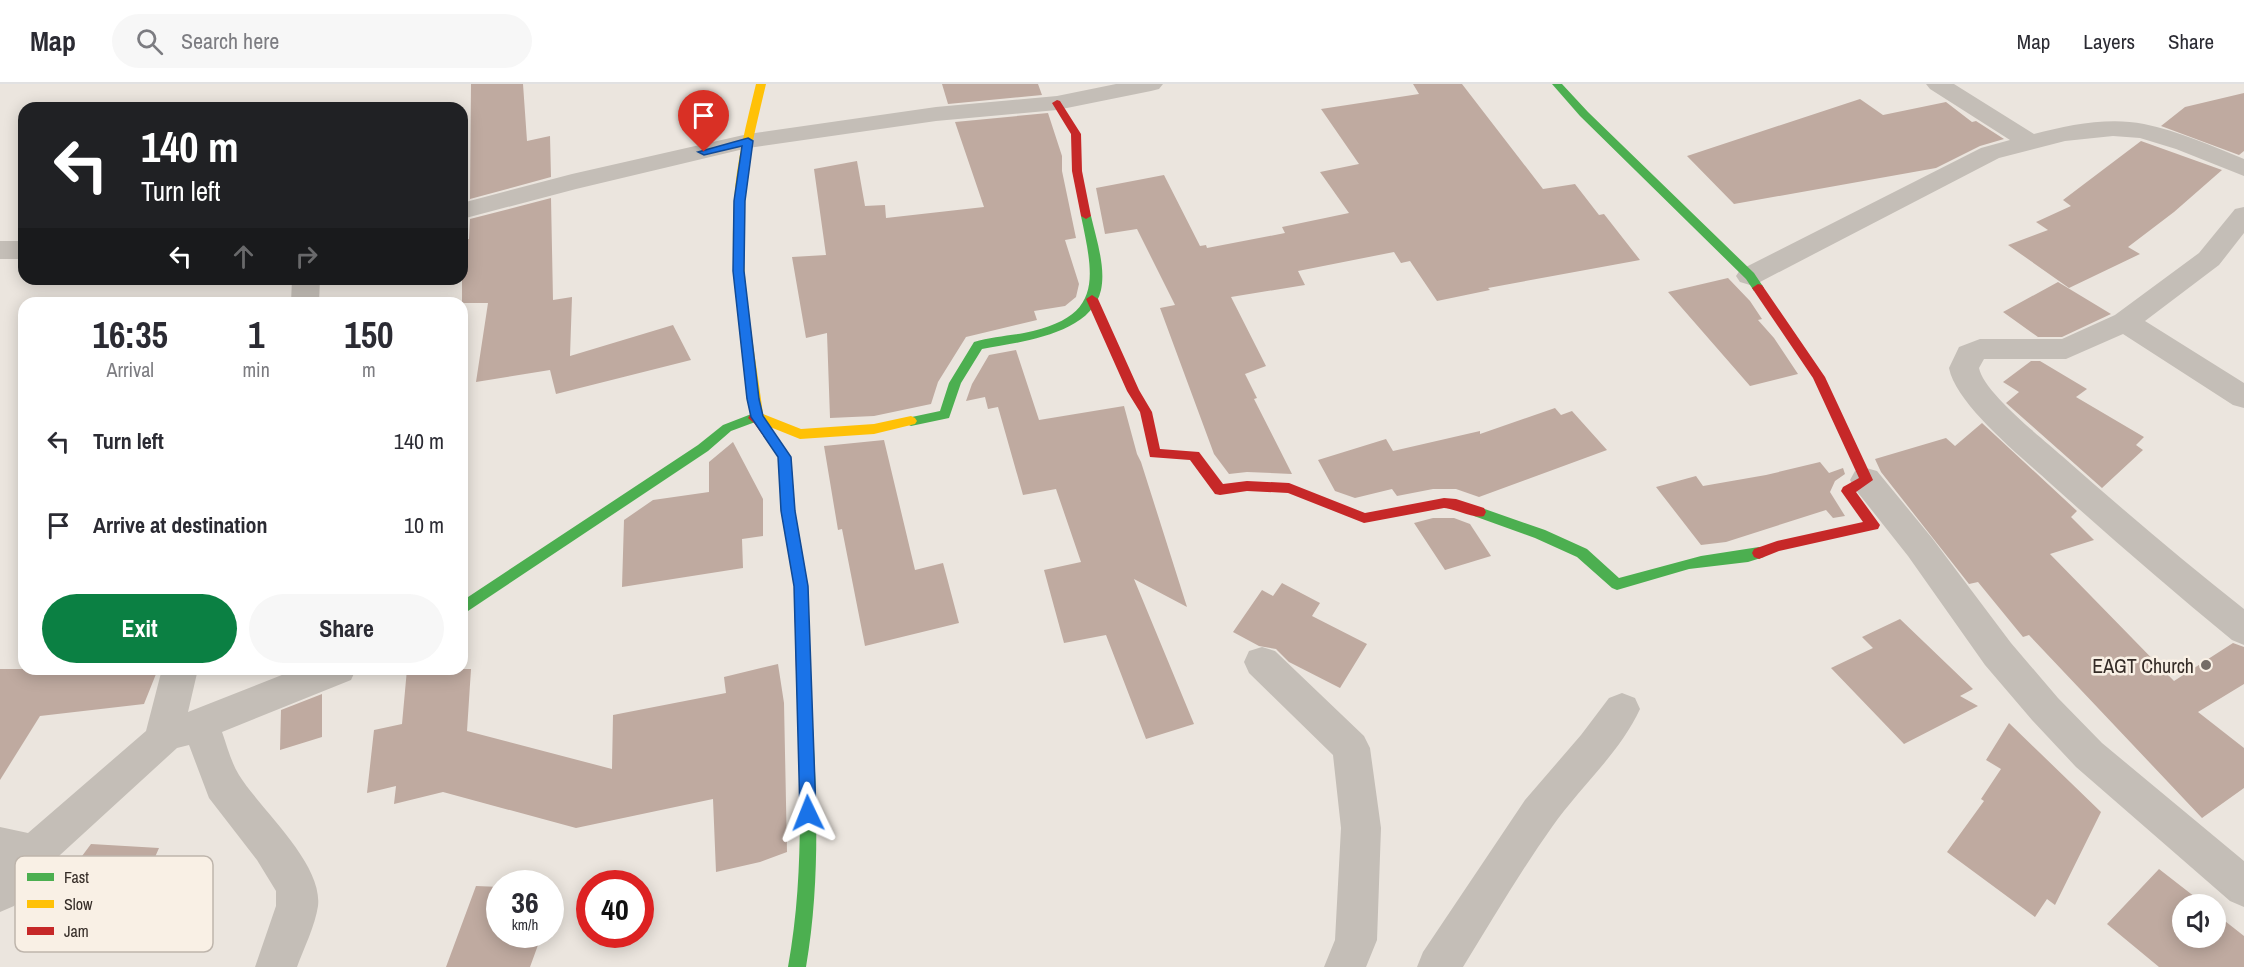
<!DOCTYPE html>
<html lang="en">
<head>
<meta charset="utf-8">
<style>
  :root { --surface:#fff; --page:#f7f7f7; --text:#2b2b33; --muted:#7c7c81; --line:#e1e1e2; --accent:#0b8043 }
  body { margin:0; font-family:"Archivo Narrow",sans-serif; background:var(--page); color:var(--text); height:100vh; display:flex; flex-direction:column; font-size:22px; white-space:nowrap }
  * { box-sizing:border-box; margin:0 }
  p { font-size:20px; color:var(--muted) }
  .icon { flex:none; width:33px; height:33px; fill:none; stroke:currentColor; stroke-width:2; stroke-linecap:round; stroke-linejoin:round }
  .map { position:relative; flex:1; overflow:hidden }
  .side { position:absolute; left:18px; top:213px; width:450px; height:378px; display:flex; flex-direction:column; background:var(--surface); border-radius:18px; box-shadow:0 3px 15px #0003 }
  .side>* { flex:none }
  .top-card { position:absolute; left:18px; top:18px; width:450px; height:183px; border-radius:18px; box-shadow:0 3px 15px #0003; background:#202124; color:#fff; overflow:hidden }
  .fabs { position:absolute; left:2172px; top:810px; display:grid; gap:12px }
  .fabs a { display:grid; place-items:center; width:54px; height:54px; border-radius:50%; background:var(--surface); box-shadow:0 3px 15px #0003; font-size:30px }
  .speed { position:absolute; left:486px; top:786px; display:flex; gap:12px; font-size:30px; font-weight:700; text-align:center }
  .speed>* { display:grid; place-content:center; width:78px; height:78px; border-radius:50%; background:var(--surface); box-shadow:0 3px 15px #0003; line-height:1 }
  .speed small { font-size:15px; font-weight:400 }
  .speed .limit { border:9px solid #d22; background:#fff; color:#111 }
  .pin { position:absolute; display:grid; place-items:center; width:51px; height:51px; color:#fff; margin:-62px -26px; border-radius:50% 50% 50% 0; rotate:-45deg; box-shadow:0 0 6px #0007 }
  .pin .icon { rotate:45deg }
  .me { position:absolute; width:66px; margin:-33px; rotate:358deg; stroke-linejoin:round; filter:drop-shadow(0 0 4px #0008) }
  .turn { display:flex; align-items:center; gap:21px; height:126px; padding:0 24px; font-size:27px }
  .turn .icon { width:78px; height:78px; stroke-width:2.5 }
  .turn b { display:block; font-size:42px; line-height:51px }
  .lanes { display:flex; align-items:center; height:57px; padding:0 24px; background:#0003; justify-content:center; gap:30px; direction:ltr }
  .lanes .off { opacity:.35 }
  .eta { display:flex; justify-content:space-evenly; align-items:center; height:102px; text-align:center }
  .eta b { font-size:36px; font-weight:800; line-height:42px }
  .primary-button { display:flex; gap:12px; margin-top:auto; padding:12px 24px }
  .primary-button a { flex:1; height:69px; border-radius:36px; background:var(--accent); color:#fff; font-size:24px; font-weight:800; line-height:69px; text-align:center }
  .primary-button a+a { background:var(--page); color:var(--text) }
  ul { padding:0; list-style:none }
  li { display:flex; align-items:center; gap:18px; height:84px; padding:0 24px }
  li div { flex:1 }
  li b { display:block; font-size:22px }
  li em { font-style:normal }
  header { display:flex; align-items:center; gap:36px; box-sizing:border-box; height:84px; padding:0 30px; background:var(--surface); border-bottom:2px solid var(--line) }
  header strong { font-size:28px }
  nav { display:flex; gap:33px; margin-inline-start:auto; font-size:21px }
  .search { width:420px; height:54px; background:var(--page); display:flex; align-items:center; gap:15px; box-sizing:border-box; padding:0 21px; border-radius:33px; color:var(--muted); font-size:22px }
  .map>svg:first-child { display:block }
</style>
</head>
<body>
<header>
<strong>Map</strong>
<div class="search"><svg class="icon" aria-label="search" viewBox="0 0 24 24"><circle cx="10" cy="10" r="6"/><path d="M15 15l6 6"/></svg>Search here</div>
<nav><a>Map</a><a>Layers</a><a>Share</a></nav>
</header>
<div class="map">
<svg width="2244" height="883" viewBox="0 0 2244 883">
  <rect width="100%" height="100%" fill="#ebe5de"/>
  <path fill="#bfaaa0" d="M471,0H523L527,57L550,52L551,93L470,115Z
    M942,0H1038L1042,11L948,20Z
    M1413,0H1462L1543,105L1575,100L1599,131L1604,130L1640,176L1488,204L1490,206L1437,217L1410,177L1401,179L1394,168L1298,187L1305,201L1231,213L1266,282L1245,290L1257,314L1254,315L1292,390L1247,388L1229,390L1214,370L1160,224L1175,221L1137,145L1105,150L1096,104L1164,91L1200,162L1206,161L1207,164L1285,149L1282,143L1349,129L1320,88L1359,80L1321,25L1419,10Z
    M2244,9V67L2239,71L2161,42L2185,23Z
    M1860,15L1883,31L1946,18L1972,38L1976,37L2004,55L1980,62L1936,84L1734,120L1687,72Z
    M1048,29L1062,72V87L1076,154L1065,156L1079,200L1076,213L1065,222L1034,227L1037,236L966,253L938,298L931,320L874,332L830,334L827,249L806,254L792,173L826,171L814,85L857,77L865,122L885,121L886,134L984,123L955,38Z
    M2141,57L2222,86L2174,128L2128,163L2140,170L2069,204L2008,161L2048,146L2036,138L2071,122L2063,116Z
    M551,114L553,216L572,213L570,272L673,241L691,276L556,310L550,286L476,298L488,219H462V156L469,155L470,135Z
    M1728,194L1750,217L1762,235L1758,236L1774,254L1798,290L1750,302L1668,208Z
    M2058,198L2111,230L2062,253H2038L2003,228Z
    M1016,266L1039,336L1124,322L1137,370L1141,378L1187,523L1134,495L1194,640L1146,655L1106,551L1064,559L1044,486L1081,478L1056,405L1023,411L998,323L988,325L985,313L966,317L972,300L989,271Z
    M2031,277H2040L2087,305L2076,313L2144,353L2136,361L2143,366L2102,404L2006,319L2019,308L2003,298Z
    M1555,324L1561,331L1572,327L1607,366L1479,413L1456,405H1433L1397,412L1392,405L1355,414L1335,407L1318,376L1386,355L1393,367L1480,347V350Z
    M1982,339L2077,427L2071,433L2094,456L2050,470L2174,597L2233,559L2244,563V600L2198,628L2244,664V704L2202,734L2029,551L2023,553L1978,498L1969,500L1881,388L1875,375L1946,354L1955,362Z
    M884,356L915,486L943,479L959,539L865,562L842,445L838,446L824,362Z
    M733,358L763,415V452L742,455L743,484L622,503L624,436L653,416L709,408V378Z
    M1820,378L1829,389L1843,384L1845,390L1835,397L1830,408L1845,432L1833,434L1826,426L1726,458L1701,461L1656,403L1696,392L1703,402L1766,391Z
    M1433,434H1454L1470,440L1491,472L1445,486L1414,439Z
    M1282,499L1320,519L1312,532L1367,560L1340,604L1289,578L1276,565L1259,562L1233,548L1262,506L1273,512Z
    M1900,535L1973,605L1960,612L1978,622L1904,660L1831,584L1873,564L1862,553Z
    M778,580L784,619L787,768L760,778L716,788L713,715L576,744L443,708L394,720L396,702L367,709L374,646L402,640L407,585H471L467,647L612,685L613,631L726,609L724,593Z
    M0,585H158L144,620L40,632L0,696Z
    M322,610V653L280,666L281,626Z
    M2009,639L2101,728L2055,821L2047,815L2035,833L1947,768L1984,717L1981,715L2001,685L1986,676Z
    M91,760L159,764L141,805L113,851L32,839Z
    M2159,785L2204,820H2182V854H2216V830L2244,852V883H2159L2107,840Z
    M476,802L500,803V850H542L530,883H446Z"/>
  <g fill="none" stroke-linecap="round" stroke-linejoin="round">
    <path fill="#c4beb7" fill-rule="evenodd" d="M1116,0H1163L1159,5L1151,7L1057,26L936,37L748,64L576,105L462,135V119L572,90L748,50L936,23L1057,12Z
      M1926,0H1954L2034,50C2069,41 2108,33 2144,40C2178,47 2212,62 2244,75V92L2176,65L2140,54L2113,52L2065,57L1999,74L1760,198L1750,201L1740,198L1736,192L1740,186L1981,64L2010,56L1930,5Z
      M2244,123V149L2219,181L2145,237L2244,299V324L2233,321L2123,250L2066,275H1984L1979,284C1984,309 2042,354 2062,372C2122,425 2182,476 2244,525V561L2232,556C2170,505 2110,453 2051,400C2023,374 1956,321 1949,284L1959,263L1980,255H2062L2115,231L2199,169L2235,125Z
      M0,157H24V175H0Z
      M292,195H320L319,219H291Z
      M1866,384L1877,387L1932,454L2011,559L2058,614L2102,659L2244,777V823L2230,817L2076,683L2032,636L1985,581L1908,472L1855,405L1850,396L1855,387Z
      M1262,563L1275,567L1364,652L1370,664L1381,744L1377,856L1366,883H1324L1335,856L1341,744L1333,671L1249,589L1244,578L1249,567Z
      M162,585H198L188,628L297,585H356L351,596L222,648C227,662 231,678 239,691C260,725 323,779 318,822C315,842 304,864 297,883H255L276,822V807L257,776L209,714L189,661L177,664L48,782L14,822L0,828V743L28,749L146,647Z
      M1622,609L1635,614L1640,625C1619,670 1580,703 1552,743C1520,788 1492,836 1463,883H1417L1423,868L1525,716L1581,651L1609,614Z"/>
    <path fill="#4caf50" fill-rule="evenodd" d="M1552,0H1562L1588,28L1754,189L1764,204L1762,207H1754L1746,195L1580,32Z
      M1086,129L1091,132C1096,154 1106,183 1101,206C1091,251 1019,258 982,265L961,299L949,334L911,342L907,340L905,337L907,334L940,327L949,299L974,258C990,253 1007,252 1024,249C1102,233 1095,198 1081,132Z
      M754,329L758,331L760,334L758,337L731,347L708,367L462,531V517L698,361L723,341Z
      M1479,423L1545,446L1587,465L1619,494L1701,472L1759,463L1764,465L1766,469L1764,473L1748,478L1689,485L1617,506L1612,504L1577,473L1535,454L1474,432L1472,428L1474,424Z
      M803,581L808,583L810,587C815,686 823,784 806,883H788C806,784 799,686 796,587L798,583Z"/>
    <path fill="#ffc107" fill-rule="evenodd" d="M756,0H766C757,38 747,77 744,117C739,188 754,260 763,330L801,345L874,340L911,332L915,334L917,337L915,340L874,350L800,355L753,336L751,333C742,262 729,189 734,118C736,78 747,38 756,0Z"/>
    <path fill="#c62828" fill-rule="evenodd" d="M1057,16L1060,17L1081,50L1082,87L1091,132L1086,135L1081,132L1072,87L1071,50L1052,19Z
      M1758,200L1762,201L1825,293L1873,396L1856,408L1880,441L1878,445L1873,446L1779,467L1759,475L1754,473L1752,469L1754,465L1777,457L1863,438L1841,407L1843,403L1859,394L1813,294L1752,204Z
      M1092,211L1098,215L1139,306L1152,328L1160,365L1199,368L1223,400L1247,397L1289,399L1365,429L1444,414L1456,415L1484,424L1486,428L1484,432C1473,435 1456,425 1444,424L1364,439L1288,409L1247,407L1220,411L1215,410L1190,376L1150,373L1140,328L1127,307L1086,215Z
      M757,328L761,330L791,373L795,427L808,502L810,587L808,591L803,593L798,591L796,587L794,502L781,427L779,374L754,339L748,334L750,331Z"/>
  </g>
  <path fill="#1a73e8" stroke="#114b97" stroke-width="1.5" d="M748,54L753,57L745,117L744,187L759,315L763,332L791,373L795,427L808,502L816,729L814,734L808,737L802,734L800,729L794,502L781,427L778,373L751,333L747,315L733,187L734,117L742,62L704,71L698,68Z"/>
  <circle fill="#746c66" stroke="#f9f0e5" stroke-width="2" cx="2206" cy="581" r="6"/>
  <g text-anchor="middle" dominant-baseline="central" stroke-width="5" stroke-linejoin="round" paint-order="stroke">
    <g font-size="20" fill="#342b26" stroke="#f9f0e5" text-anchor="end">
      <text x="2194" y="581">EAGT Church</text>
    </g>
  </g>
  <rect x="15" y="772" width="198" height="96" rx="9" fill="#f9f0e5" stroke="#beb5ac" stroke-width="1.5"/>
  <rect x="27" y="789" width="27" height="8" fill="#4caf50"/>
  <rect x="27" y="816" width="27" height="8" fill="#ffc107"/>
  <rect x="27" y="843" width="27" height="8" fill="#c62828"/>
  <g font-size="16" fill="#342b26">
    <text x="64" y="799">Fast</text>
    <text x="64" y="826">Slow</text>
    <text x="64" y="853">Jam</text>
  </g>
</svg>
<div class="fabs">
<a><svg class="icon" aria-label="sound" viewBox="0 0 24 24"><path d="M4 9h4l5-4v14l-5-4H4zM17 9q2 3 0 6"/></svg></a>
</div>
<div class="speed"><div>36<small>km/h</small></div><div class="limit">40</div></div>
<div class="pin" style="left:704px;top:68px;background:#d93025"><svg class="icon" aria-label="arrive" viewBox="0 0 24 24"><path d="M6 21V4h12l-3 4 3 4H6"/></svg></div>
<svg class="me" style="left:808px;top:729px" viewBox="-20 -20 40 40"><path d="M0-17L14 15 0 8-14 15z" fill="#1a73e8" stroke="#fff" stroke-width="4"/></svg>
<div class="top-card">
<div class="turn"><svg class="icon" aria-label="left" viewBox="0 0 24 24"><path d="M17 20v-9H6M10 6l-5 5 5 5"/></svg><div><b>140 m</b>Turn left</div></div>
<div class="lanes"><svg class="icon" aria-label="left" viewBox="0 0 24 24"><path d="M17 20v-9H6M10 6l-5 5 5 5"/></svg><svg class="icon off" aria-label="ahead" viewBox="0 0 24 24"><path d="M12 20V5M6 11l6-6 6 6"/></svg><svg class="icon off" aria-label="right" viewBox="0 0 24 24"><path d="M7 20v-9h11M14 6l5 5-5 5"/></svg></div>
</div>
<section class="side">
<div class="eta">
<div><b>16:35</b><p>Arrival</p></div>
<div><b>1</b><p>min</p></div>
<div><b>150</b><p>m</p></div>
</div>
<ul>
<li><svg class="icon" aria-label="left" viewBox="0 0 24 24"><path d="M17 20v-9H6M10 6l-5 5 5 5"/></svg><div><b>Turn left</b></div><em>140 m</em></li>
<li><svg class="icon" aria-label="arrive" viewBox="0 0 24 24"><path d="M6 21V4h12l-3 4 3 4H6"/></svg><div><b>Arrive at destination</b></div><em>10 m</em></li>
</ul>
<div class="primary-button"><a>Exit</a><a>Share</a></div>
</section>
</div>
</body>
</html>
